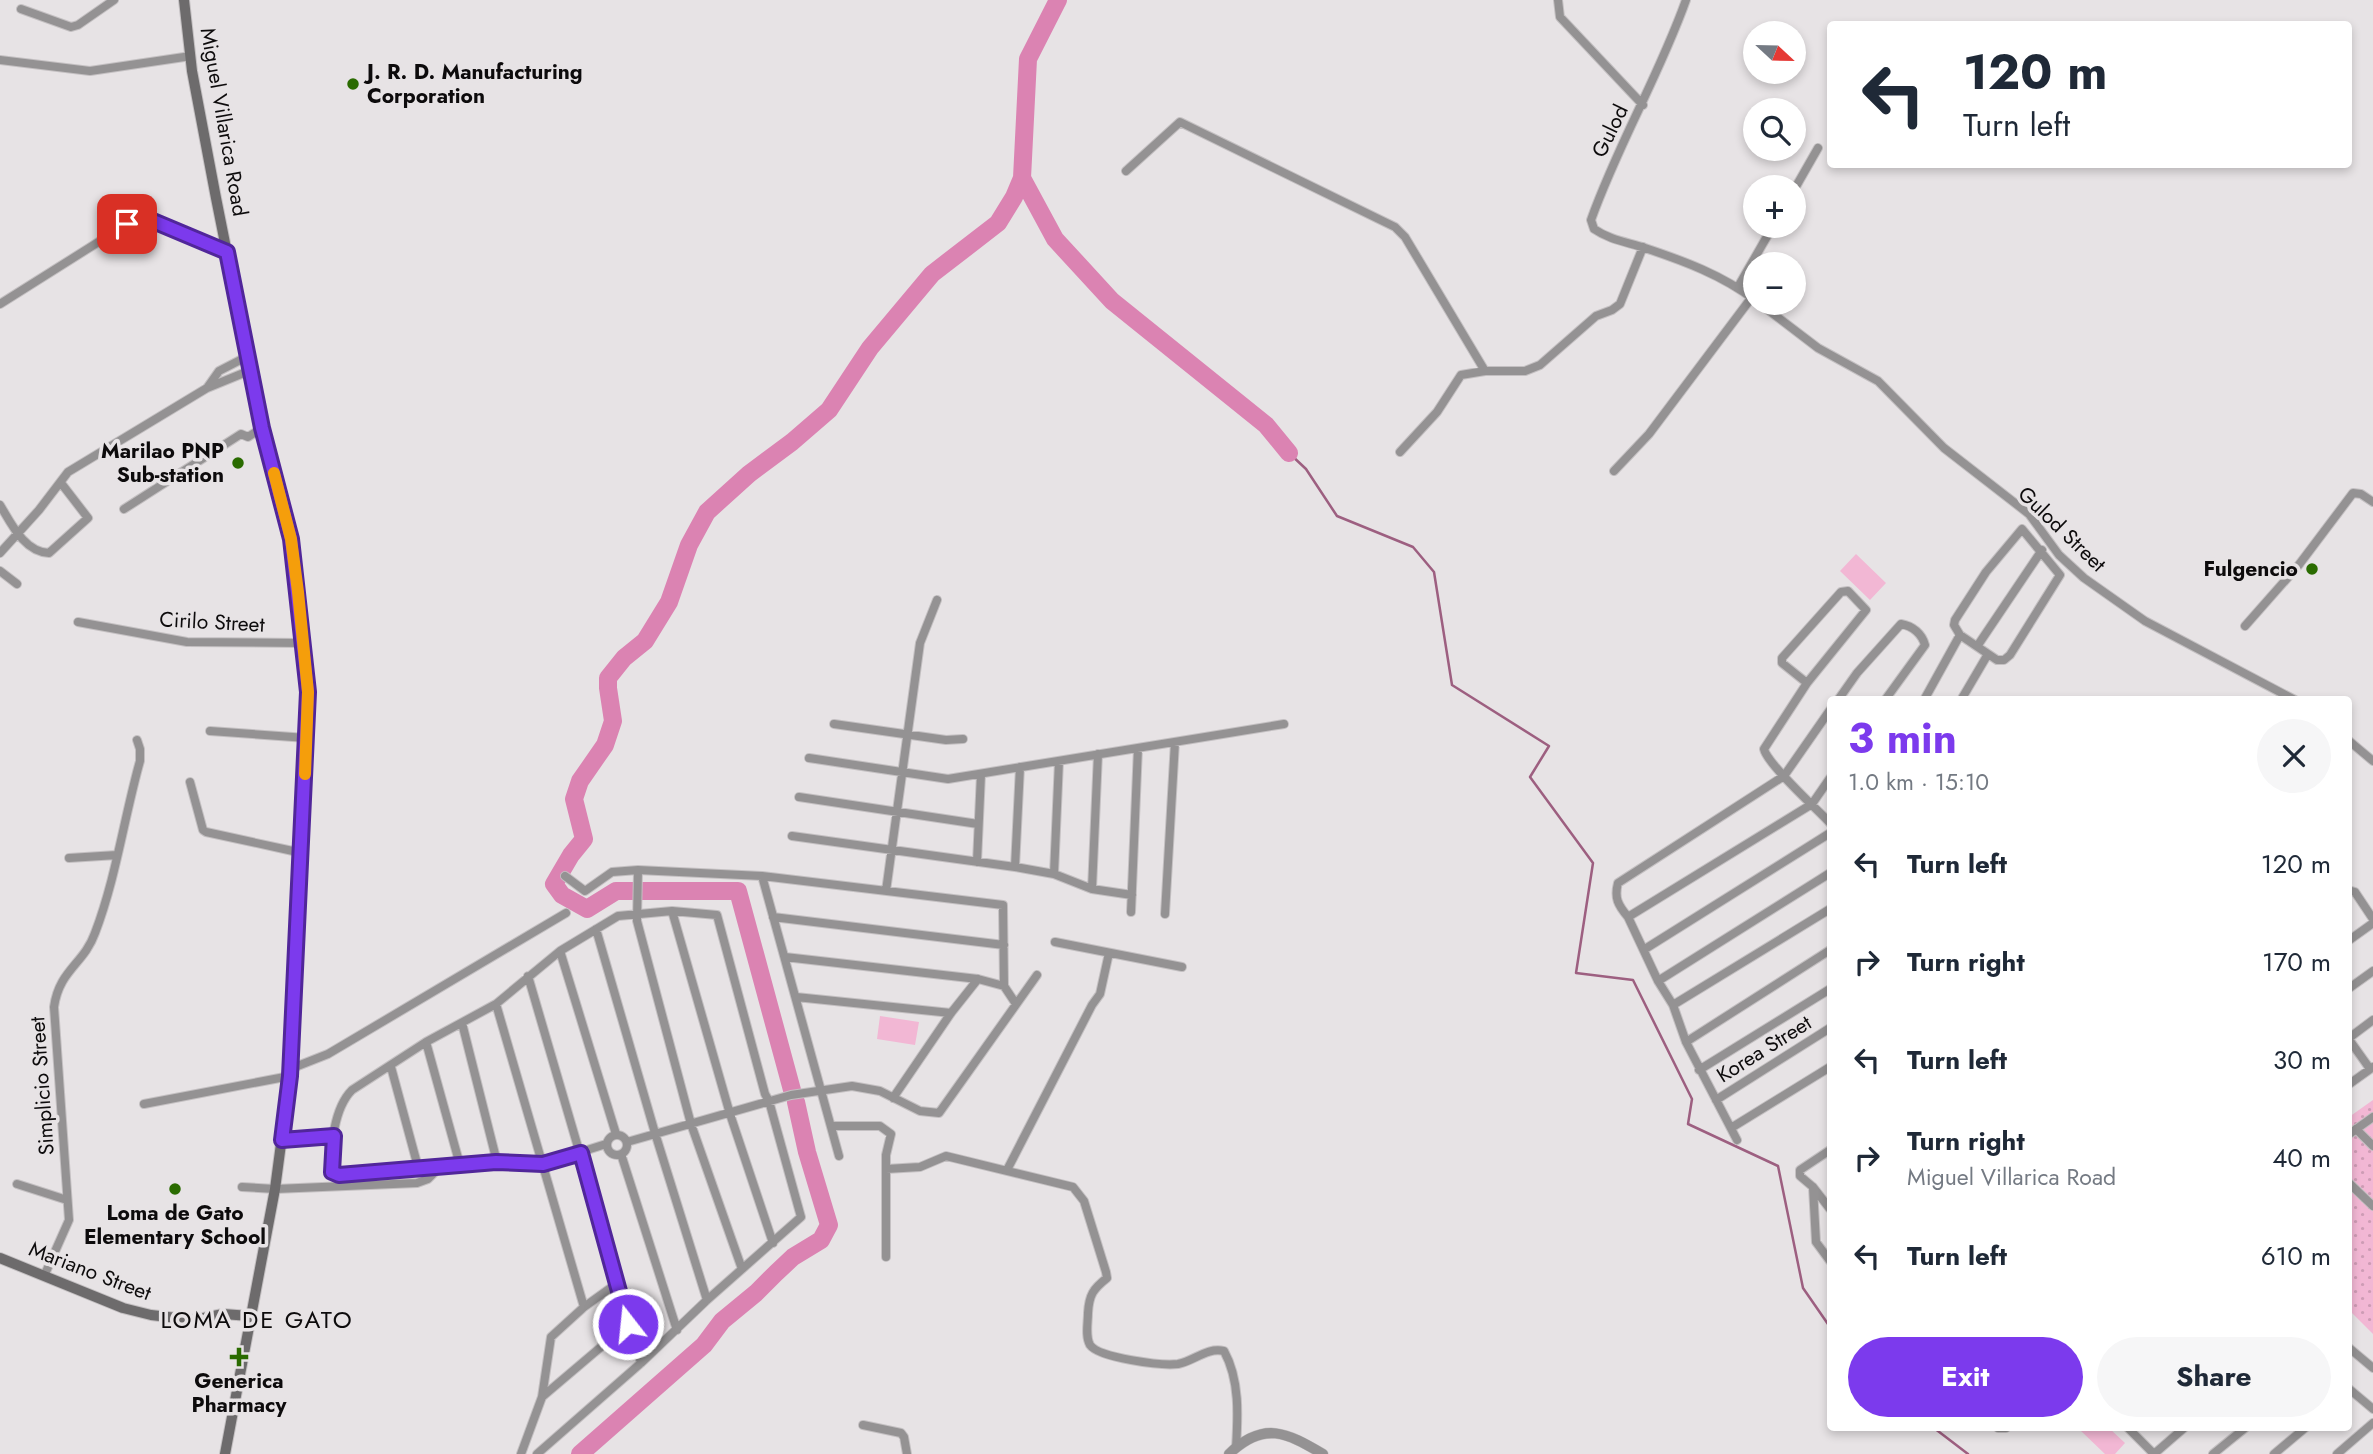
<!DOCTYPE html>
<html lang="en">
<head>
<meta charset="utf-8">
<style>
  :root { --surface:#fff; --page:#f6f6f7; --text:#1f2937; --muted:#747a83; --accent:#7c3aed }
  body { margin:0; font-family:Jost,sans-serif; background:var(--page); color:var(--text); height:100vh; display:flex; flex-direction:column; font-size:26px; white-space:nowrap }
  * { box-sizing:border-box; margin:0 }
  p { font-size:23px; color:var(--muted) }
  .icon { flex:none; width:38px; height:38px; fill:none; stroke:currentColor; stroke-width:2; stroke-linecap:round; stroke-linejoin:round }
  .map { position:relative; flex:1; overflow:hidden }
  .details { position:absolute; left:1827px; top:696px; width:525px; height:735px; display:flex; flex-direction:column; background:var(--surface); border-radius:7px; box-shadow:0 4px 10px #0003 }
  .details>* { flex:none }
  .hud { position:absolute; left:1827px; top:21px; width:525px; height:147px; border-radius:7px; box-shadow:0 4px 10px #0003; background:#fff; color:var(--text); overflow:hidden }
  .needle { width:46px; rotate:112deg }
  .tools { position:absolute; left:1743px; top:21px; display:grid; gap:14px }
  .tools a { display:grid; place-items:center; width:63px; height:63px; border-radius:50%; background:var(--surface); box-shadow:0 4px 10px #0003; font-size:35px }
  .pin { position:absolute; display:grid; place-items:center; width:60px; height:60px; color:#fff; margin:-30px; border-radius:14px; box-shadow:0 4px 10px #0006 }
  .me { position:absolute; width:77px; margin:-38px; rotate:344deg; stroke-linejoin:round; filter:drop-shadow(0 0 5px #0008) }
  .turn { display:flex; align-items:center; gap:24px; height:147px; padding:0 21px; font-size:32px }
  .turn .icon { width:91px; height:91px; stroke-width:2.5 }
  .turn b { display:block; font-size:49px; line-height:60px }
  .round { display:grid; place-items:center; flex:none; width:74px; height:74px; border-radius:37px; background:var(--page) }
  .head { display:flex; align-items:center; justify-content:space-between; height:119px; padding:0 21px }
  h1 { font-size:42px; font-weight:700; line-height:52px; color:var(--accent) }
  .button { display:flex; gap:14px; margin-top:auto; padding:14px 21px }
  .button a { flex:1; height:80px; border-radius:42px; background:var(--accent); color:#fff; font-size:28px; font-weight:700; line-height:80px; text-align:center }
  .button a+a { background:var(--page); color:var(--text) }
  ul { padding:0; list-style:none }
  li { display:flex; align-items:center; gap:21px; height:98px; padding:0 21px }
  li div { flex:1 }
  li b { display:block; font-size:26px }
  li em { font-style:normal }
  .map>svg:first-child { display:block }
</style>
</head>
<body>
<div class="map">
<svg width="2373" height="1454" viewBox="0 0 2373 1454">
  <defs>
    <pattern id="grass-dots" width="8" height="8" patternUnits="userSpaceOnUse" patternTransform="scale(1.75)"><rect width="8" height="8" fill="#f2b7d4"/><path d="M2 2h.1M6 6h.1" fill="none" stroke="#ce9cb5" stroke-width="1.8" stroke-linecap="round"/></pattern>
  </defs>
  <rect width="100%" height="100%" fill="#e7e3e5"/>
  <path fill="url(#grass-dots)" d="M2373,1100V1334L2349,1310V1117Z"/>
  <path fill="#f2b7d4" d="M1856,554L1886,583L1870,600L1840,571Z
    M880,1016L919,1022L915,1045L877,1039Z
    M2084,1428H2109L2125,1443L2115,1454H2105L2081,1431Z"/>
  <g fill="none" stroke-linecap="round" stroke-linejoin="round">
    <path stroke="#9d5f80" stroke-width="2.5" d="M1289,453L1306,469L1337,516L1413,547L1434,572L1452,685L1549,746L1530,777L1593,863L1576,973L1633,980L1692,1099L1688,1124L1778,1166L1803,1288L1830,1327
      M1934,1428L1968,1454"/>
    <path stroke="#db83b2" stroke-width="18" d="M1058,0L1028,59L1022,178L1055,239L1112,301L1266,425L1289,453
      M792,1090L738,891H616L587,909L562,895L554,884L571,855L584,839L574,799L580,781L605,745L613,721L608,688V678L624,658L645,641L669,602L689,545L707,512L749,474L792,442L829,410L870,348L932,274L998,223L1014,197L1022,178
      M580,1454L704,1345L722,1321L756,1293L776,1273L793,1257L821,1240L829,1225L807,1152L796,1102"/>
    <g stroke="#c4c0c2" stroke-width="10">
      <path id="minor" d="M1558,0L1560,17L1643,105
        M1686,0C1659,76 1618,144 1591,220L1594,229C1610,240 1627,242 1645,248C1684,261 1722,275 1755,300
        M21,9L71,27L78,25L114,0
        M0,60L90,71L191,56
        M1126,171L1180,122L1395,227L1405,237L1485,371
        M1794,190L1818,148
        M1738,287L1773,226
        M1759,303L1818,348L1878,381L1944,448L2029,514L2059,555L2084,578L2145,621L2295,700
        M0,304L127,224L141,218L152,221L227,252
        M207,388L219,371L248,356
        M1400,452L1437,412L1461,375L1485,371H1525L1540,365L1596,316L1612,310L1620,304L1643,247
        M1614,471L1649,434L1752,297
        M0,505C11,523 24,552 49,553L88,518L61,483
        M124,509L241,434L248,437L262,428
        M2022,529L2060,575L2010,655L2004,660H1997L1960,635L1954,625L1955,620L1986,572Z
        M0,553L39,510L68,472L207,388L251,370
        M0,571L17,584
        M78,622L187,642L303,643
        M2245,626L2298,566L2353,493L2361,494L2373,502
        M1978,645L2042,550
        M1807,683L1782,663V658L1841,592L1848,591L1866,610L1807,683L1764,749C1767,764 1817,809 1830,823
        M1838,700L1857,673L1901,624C1913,626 1922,634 1925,645L1885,700
        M1924,700L1960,635
        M1961,700L1988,654
        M834,724L946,740L963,739
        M210,731L307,738
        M2348,740L2373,761
        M809,758L948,779L1284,724
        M190,782L203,830L206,832L302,853
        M799,797L978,824
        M792,836L1015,867L1054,874L1092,889L1132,895
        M69,858L117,855
        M977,862L981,774
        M1015,867L1020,767
        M638,870L637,921L691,1124L742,1269
        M1054,874L1059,761
        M565,876L585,891L612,872L638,870L762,876L1003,905L1004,986L1016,1004
        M762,876L839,1156
        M1092,889L1098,754
        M2348,890L2355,892L2373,919
        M886,891L920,643L937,600
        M672,911L730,1114L773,1243
        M1131,912L1138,748
        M1165,914L1175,742
        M773,917L1004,945
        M1628,917C1618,905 1614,898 1618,883L1784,776L1830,710
        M596,929L655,1133L707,1300
        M2348,941L2373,923
        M1055,942L1182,967
        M1645,949L1830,833
        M560,951L616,1134
        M785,957L978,979L1004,986
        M528,976L641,1363
        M1658,981L1830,873
        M2348,989L2373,971
        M796,997L951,1013
        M496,1004L584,1307
        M1673,1005L1830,909
        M462,1023L497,1162
        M2348,1038L2370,1069
        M2349,1038L2373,1020
        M426,1042L460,1165
        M1686,1042L1830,950
        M391,1067L418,1167
        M290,1069L328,1054L566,913
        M1699,1070L1830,989
        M2348,1085L2373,1067
        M893,1098L951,1013L978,979
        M1716,1100L1830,1028
        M144,1104L290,1076
        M831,1126H880L891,1134L886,1155V1257
        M1731,1128L1830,1067
        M2356,1129L2373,1146
        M607 1145a10 10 0 1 1 20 0a10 10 0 1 1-20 0Z
        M2348,1135L2373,1117
        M1737,1140L1686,1042L1673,1005L1658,981L1628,917L1812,804L1830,778
        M283,1141L334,1136
        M627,1142L791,1095L852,1086L880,1091L920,1111L939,1113L1037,975
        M1830,1150L1800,1170V1176L1813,1187L1830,1209
        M621,1154L677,1330
        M886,1169L920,1167L946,1156L1073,1187L1084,1201L1106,1272L1107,1278C1093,1289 1089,1295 1088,1313C1088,1323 1085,1336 1090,1345C1099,1358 1162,1366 1178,1364C1194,1361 1207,1347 1224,1351C1240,1380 1238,1416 1236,1448
        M1007,1170L1092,1005L1100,994L1109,953
        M2348,1182L2373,1206
        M17,1184L67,1200
        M242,1187L275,1189L417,1183L428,1179L440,1167
        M1813,1187L1816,1242L1830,1261
        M45,1274L69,1220L54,1007C59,970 84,964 95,933C116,878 124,818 140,761V749L137,740
        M2348,1347L2373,1368
        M2348,1388L2373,1409
        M542,1397L628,1324
        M863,1425L901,1433L904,1437L907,1454
        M1998,1428H2006
        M2128,1428L2154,1454
        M521,1454L542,1397L551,1337L584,1307L616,1284
        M537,1454L641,1363L707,1300L801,1217L769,1101L765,1094L717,915L672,911L618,916L560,951L496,1004L426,1042L352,1090C334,1108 330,1147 332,1172L339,1175L497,1162L543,1164L606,1144
        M2154,1454L2184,1428
        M2213,1454L2245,1428
        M2274,1454L2305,1428
        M2337,1454L2373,1423"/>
    </g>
    <g stroke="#c4c0c2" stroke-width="11">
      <path id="tertiary" d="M1229,1454C1264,1420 1287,1433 1323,1454"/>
    </g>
    <g stroke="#c4c0c2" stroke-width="12">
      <path id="secondary" d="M184,0L192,71L216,198L262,428L291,539L308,692L290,1076L275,1189L225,1454
        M0,1258L123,1308L151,1315L194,1320L223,1314L250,1316"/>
    </g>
    <use href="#minor" stroke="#949293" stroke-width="8"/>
    <use href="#tertiary" stroke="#949293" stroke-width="10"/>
    <use href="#secondary" stroke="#6d6b6c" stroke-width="10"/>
  </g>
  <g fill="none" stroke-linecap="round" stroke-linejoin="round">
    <g stroke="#51269a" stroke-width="18">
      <path id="route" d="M127,224L146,218L227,252L262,428L291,539L308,692L290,1076L282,1140L334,1136L332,1172L339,1175L496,1162L543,1164L581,1153L628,1324"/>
    </g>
    <use href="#route" stroke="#7c3aed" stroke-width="12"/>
    <path stroke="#f59e0b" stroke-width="12" d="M274,473L291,539L298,592L308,692L305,774"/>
  </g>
  <g fill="#2a6b00" stroke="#e7e3e5" stroke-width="2.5">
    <circle cx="353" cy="84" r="7"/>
    <circle cx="238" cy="463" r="7"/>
    <circle cx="2312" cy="569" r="7"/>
    <circle cx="175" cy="1189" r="7"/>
    <path d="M235.5 1346.5h7v7h7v7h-7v7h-7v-7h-7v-7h7z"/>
  </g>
  <g text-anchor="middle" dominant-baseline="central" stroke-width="7" stroke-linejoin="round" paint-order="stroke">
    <g font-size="21" font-weight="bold" fill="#0d0b0c" stroke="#e7e3e5" text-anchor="end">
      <text x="367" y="72" text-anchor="start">J. R. D. Manufacturing<tspan x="367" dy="24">Corporation</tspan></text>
      <text x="224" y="451">Marilao PNP<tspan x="224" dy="24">Sub-station</tspan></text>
      <text x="2298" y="569">Fulgencio</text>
      <text x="175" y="1213" text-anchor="middle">Loma de Gato<tspan x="175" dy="24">Elementary School</tspan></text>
      <text x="239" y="1381" text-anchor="middle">Generica<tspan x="239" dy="24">Pharmacy</tspan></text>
    </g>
    <g font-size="21" fill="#0d0b0c" stroke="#e7e3e5">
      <text transform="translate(224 122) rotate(80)">Miguel Villarica Road</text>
      <text transform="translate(1610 131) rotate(-64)">Gulod</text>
      <text transform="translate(2062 529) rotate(44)">Gulod Street</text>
      <text transform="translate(212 622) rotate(3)">Cirilo Street</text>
      <text transform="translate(1764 1049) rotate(-32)">Korea Street</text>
      <text transform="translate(42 1086) rotate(-94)">Simplicio Street</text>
      <text transform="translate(90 1271) rotate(21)">Mariano Street</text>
    </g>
    <g font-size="24" letter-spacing="2" fill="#0d0b0c" stroke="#e7e3e5">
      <text x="257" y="1319">LOMA DE GATO</text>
    </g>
  </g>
</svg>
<div class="tools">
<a><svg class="needle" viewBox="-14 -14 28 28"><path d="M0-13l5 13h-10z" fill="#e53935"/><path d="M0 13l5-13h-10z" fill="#747a83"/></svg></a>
<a><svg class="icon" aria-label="search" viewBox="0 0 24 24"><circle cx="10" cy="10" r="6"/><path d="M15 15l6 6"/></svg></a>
<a>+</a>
<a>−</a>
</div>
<div class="pin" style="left:127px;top:224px;background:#d93025"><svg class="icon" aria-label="arrive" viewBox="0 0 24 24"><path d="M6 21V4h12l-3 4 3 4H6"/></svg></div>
<svg class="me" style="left:628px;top:1324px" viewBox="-20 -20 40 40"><circle r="17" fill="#7c3aed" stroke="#fff" stroke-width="3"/><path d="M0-11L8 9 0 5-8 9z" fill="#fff"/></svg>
<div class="hud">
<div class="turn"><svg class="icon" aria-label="left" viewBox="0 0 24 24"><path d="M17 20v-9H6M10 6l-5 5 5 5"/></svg><div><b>120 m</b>Turn left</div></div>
</div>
<section class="details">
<div class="head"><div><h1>3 min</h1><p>1.0 km · 15:10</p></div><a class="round"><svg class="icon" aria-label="close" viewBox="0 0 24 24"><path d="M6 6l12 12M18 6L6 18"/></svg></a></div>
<ul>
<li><svg class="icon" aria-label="left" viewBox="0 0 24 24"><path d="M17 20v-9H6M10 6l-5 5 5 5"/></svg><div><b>Turn left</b></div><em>120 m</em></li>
<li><svg class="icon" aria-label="right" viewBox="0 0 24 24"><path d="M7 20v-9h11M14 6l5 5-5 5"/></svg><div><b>Turn right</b></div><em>170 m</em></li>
<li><svg class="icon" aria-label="left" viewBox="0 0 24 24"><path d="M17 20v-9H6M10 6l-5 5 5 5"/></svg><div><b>Turn left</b></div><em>30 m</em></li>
<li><svg class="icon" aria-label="right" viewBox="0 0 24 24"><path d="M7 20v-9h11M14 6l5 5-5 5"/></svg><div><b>Turn right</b><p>Miguel Villarica Road</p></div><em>40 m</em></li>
<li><svg class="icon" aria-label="left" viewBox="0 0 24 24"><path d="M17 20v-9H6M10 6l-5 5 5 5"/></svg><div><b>Turn left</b></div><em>610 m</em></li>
</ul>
<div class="button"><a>Exit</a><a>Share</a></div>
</section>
</div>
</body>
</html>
